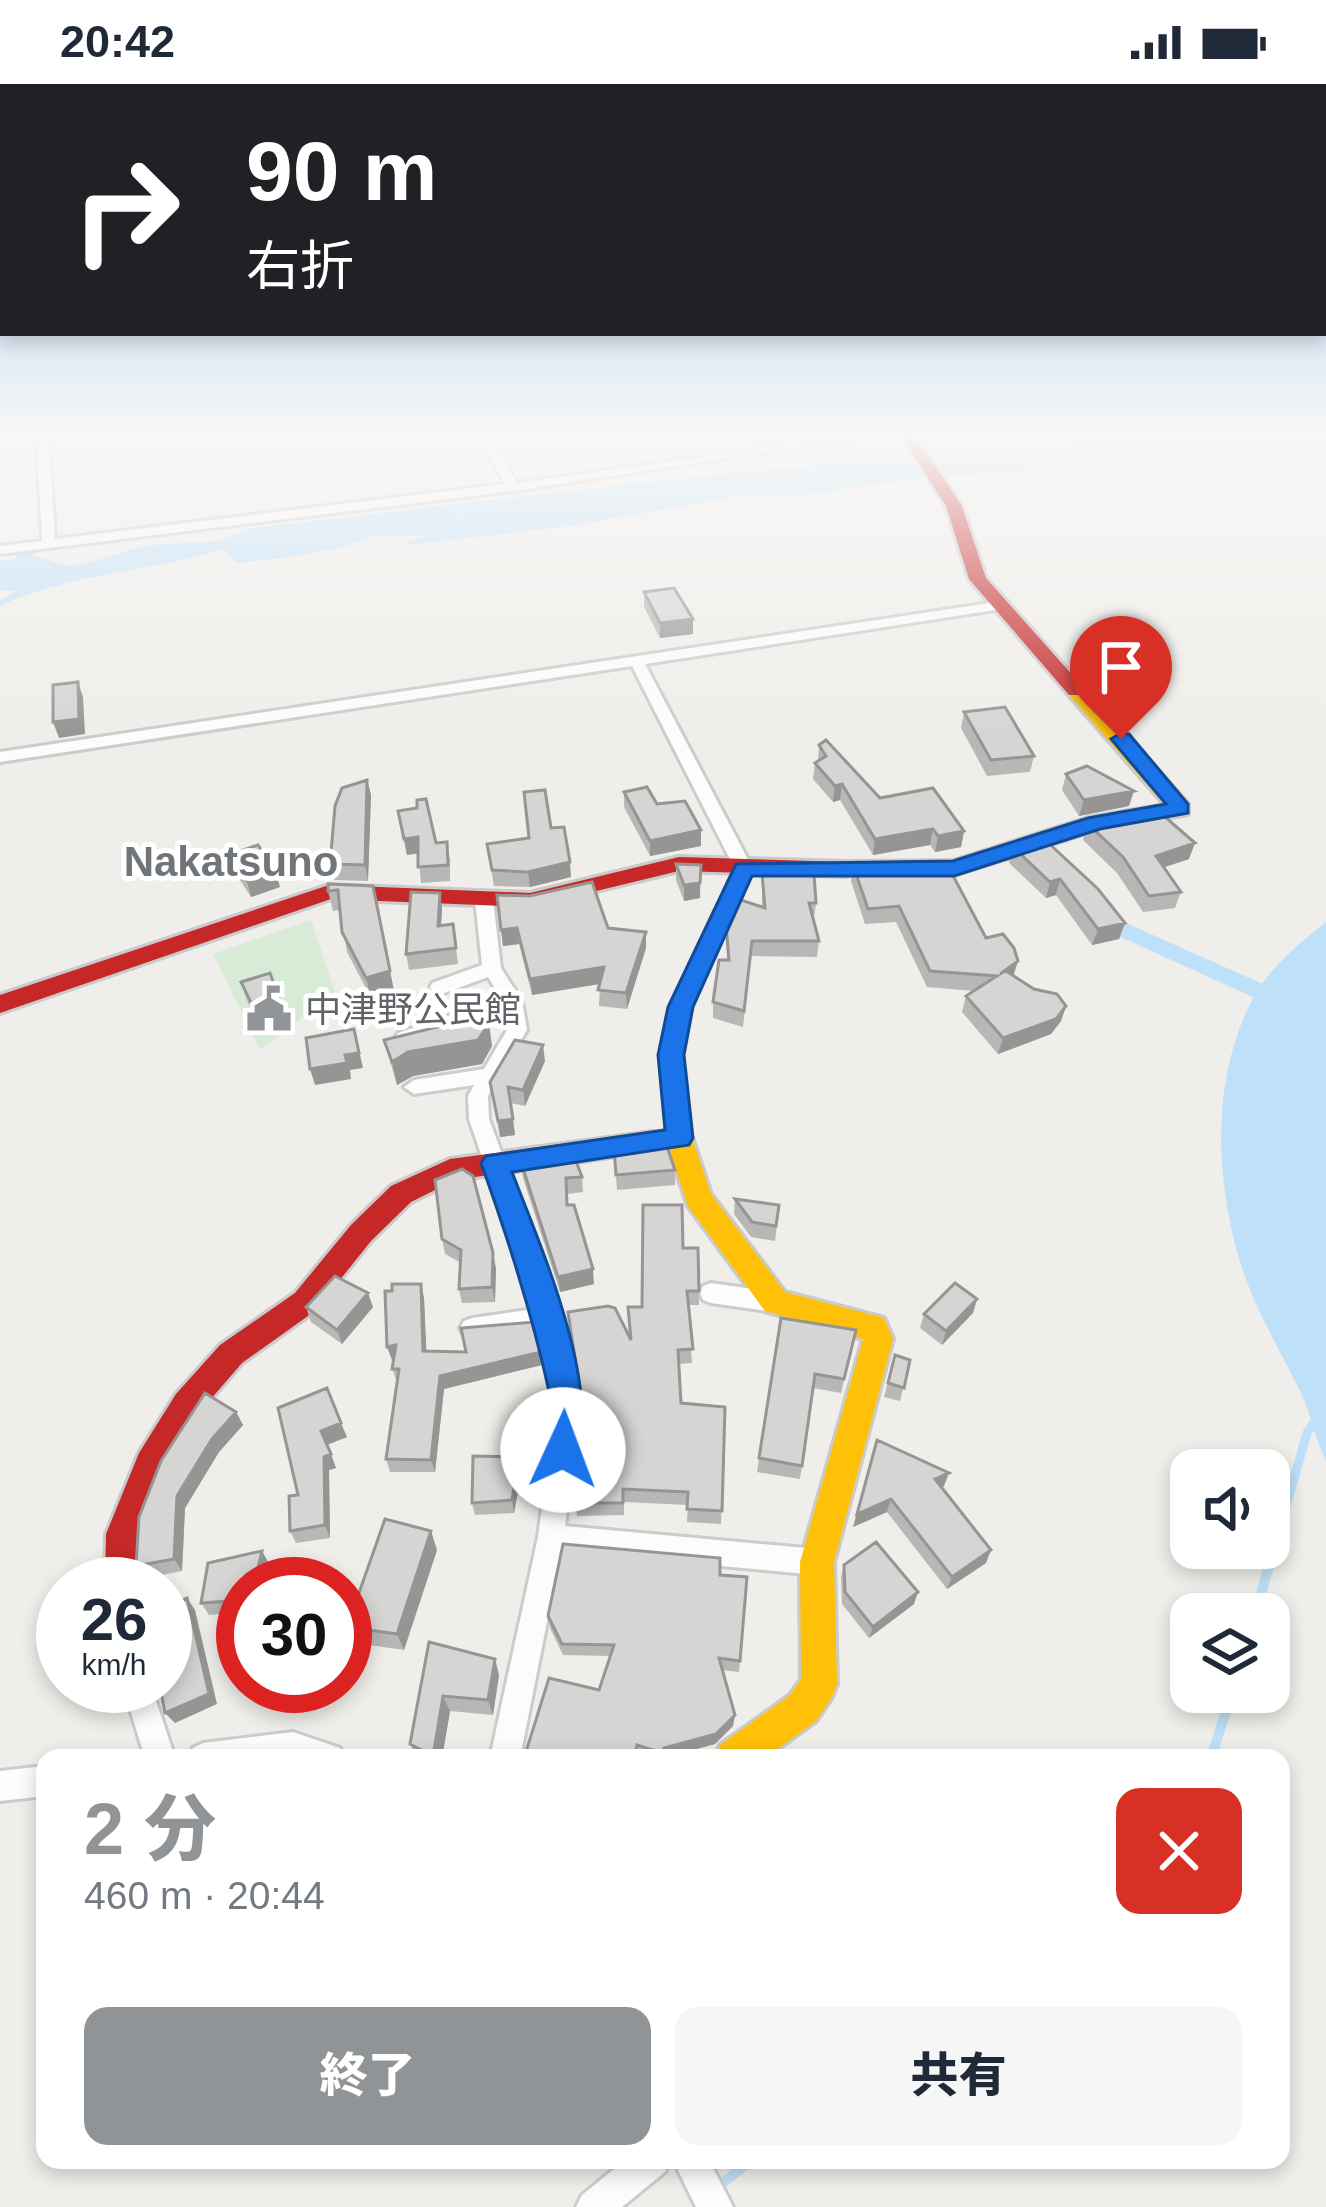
<!DOCTYPE html>
<html lang="ja">
<head>
<meta charset="utf-8">
<style>
  :root { --surface:#fff; --page:#f6f6f7; --text:#1f2937; --muted:#747a83; --accent:#919496 }
  body { margin:0; font-family:Arial,"Noto Sans JP",sans-serif; background:var(--page); color:var(--text); height:100vh; display:flex; flex-direction:column; font-size:45px; white-space:nowrap }
  * { box-sizing:border-box; margin:0 }
  p { font-size:39px; color:var(--muted) }
  .icon { flex:none; width:66px; height:66px; fill:none; stroke:currentColor; stroke-width:2; stroke-linecap:round; stroke-linejoin:round }
  .map { position:relative; flex:1; overflow:hidden }
  .panel { position:absolute; left:36px; top:1665px; width:1254px; height:420px; display:flex; flex-direction:column; background:var(--surface); border-radius:24px; box-shadow:0 6px 18px #0003 }
  .panel>* { flex:none }
  .hud { position:absolute; left:0px; top:0px; width:1326px; height:252px; box-shadow:0 6px 18px #0003; background:#202124; color:#fff; overflow:hidden }
  .fabs { position:absolute; left:1170px; top:1365px; display:grid; gap:24px }
  .fabs a { display:grid; place-items:center; width:120px; height:120px; border-radius:24px; background:var(--surface); box-shadow:0 6px 18px #0003; font-size:60px }
  .speed { position:absolute; left:36px; top:1473px; display:flex; gap:24px; font-size:60px; font-weight:700; text-align:center }
  .speed>* { display:grid; place-content:center; width:156px; height:156px; border-radius:50%; background:var(--surface); box-shadow:0 6px 18px #0003; line-height:1 }
  .speed small { font-size:30px; font-weight:400 }
  .speed .limit { border:18px solid #d22; background:#fff; color:#111 }
  .pin { position:absolute; display:grid; place-items:center; width:102px; height:102px; color:#fff; margin:-123px -51px; border-radius:50% 50% 50% 0; rotate:-45deg; box-shadow:0 0 12px #0007 }
  .pin .icon { rotate:45deg }
  .me { position:absolute; width:132px; margin:-66px; rotate:2deg; stroke-linejoin:round; filter:drop-shadow(0 0 9px #0008) }
  .turn { display:flex; align-items:center; gap:42px; height:252px; padding:0 48px; font-size:54px }
  .turn .icon { width:156px; height:156px; stroke-width:2.5 }
  .turn b { display:block; font-size:84px; line-height:102px }
  .round { display:grid; place-items:center; flex:none; width:126px; height:126px; border-radius:24px; background:var(--page) }
  .summary { display:flex; align-items:center; justify-content:space-between; height:204px; padding:0 48px }
  h1 { font-size:72px; font-weight:800; line-height:90px; color:var(--accent) }
  .action { display:flex; gap:24px; margin-top:auto; padding:24px 48px }
  .action a { flex:1; height:138px; border-radius:24px; background:var(--accent); color:#fff; font-size:48px; font-weight:800; line-height:138px; text-align:center }
  .action a+a { background:var(--page); color:var(--text) }
  .status { display:flex; justify-content:space-between; align-items:center; height:84px; padding:0 60px; background:var(--surface); direction:ltr }
  .status svg { height:33px; fill:currentColor }
  .map>svg:first-child { display:block }
</style>
</head>
<body>
<div class="status"><b>20:42</b><svg viewBox="0 0 49 12"><path d="M0 12V9h3v3zM5 12V6h3v6zM10 12V3h3v9zM15 12V0h3v12zM26 1h20v11H26zM47 4h2v5h-2z"/></svg></div>
<div class="map">
<svg width="1326" height="2123" viewBox="0 0 1326 2123">
  <rect width="100%" height="100%" fill="#efeeea"/>
  <path fill="#d8ebd6" d="M311,836L335,908L260,966L213,870Z"/>
  <path fill="#bfe0f9" d="M1326,355V374L1264,373L1243,379H1155L924,394L802,411L740,412L570,442L409,461L406,456L535,431L450,436L401,452L386,447C333,470 293,473 236,479L223,465C149,489 71,488 0,522V516L17,507L0,506V477L15,475L17,469L34,467L35,472L65,481L84,480L147,461L218,457L246,445C605,402 964,355 1326,355Z
    M1326,838V1377C1315,1355 1311,1330 1301,1309C1282,1270 1260,1234 1245,1193C1215,1106 1208,993 1256,909C1273,881 1301,858 1326,838Z"/>
  <g fill="none" stroke-linecap="round" stroke-linejoin="round">
    <path stroke="#bfe0f9" stroke-width="9" d="M1268,1485L1307,1349L1315,1337"/>
    <path stroke="#bfe0f9" stroke-width="10" d="M1255,1530L1269,1482
      M1211,1674L1232,1608
      M716,2104L752,2076"/>
    <path fill="#bfe0f9" fill-rule="evenodd" d="M1103,815L1110,817L1126,839L1267,902L1326,890V904L1265,918L1257,915L1112,849L1093,822Z"/>
    <path fill="#bfe0f9" fill-rule="evenodd" d="M592,413L604,420L601,425L459,452L369,451L356,443L369,435L459,436Z"/>
    <g stroke="#cbcccc" stroke-width="6">
      <path id="street" d="M37,355H49L55,455L505,400L480,355H490L517,399L828,355H855L513,407L0,470V462L42,457Z
        M1003,517L1008,518V524L645,580L753,785L691,923L681,972L689,1054L679,1062L669,1054L661,972L671,923L735,785L632,582L0,678V668Z
        M484,810L493,816L501,884L522,917L527,946L488,1012L489,1035L553,1207L580,1322L565,1442L817,1465L826,1469L830,1478L826,1487L817,1491L561,1467L520,1674H490L538,1453L556,1322L539,1244L472,1254L464,1251L460,1244L464,1237L472,1234L534,1225L469,1035L468,1012L474,1001L414,1010L404,1003L414,996L484,985L507,946L504,927L405,961L395,954L398,949L501,914L488,893L439,911L430,904L432,899L482,881L475,816Z
        M711,1199L775,1208L783,1211L787,1218L783,1225L775,1228L711,1219L703,1216L700,1209L703,1202Z
        M123,1602H151L175,1674H145Z
        M293,1648L340,1664L345,1674H188L193,1664L203,1659Z
        M45,1682V1712L0,1717V1687Z
        M625,2076H670L665,2088L622,2123H576L582,2111Z
        M673,2076H709L733,2123H696Z"/>
    </g>
    <g stroke="#cacacb" stroke-width="6">
      <path id="slow" d="M1076,601L1083,603L1188,720V730L1099,745L954,791L839,790L836,785L847,778L953,777L1088,734L1165,721L1069,611L1066,607Z
        M679,1044L692,1054L711,1110L785,1208L884,1234L893,1255L834,1478L837,1600L832,1613L816,1637L765,1674H714L720,1661L790,1611L801,1595L800,1478L863,1255L765,1227L688,1122L669,1066L643,1065L640,1058L643,1051Z"/>
    </g>
    <g stroke="#cacacb" stroke-width="6">
      <path id="jam" d="M903,355H917L962,422L986,494L1083,603V611H1069L969,495L946,422Z
        M679,773L847,778L858,785L847,792L679,787L530,823L331,815L0,929V911L329,801L530,809Z
        M653,1048L663,1051L666,1058L663,1065L455,1096L411,1118L371,1157L315,1227L242,1279L198,1330L164,1387L140,1450L139,1500H105L106,1450L139,1369L176,1310L220,1261L295,1209L351,1141L391,1102L450,1075Z"/>
    </g>
    <use href="#street" fill="#fdfcfc" fill-rule="evenodd"/>
    <use href="#slow" fill="#ffc107" fill-rule="evenodd"/>
    <use href="#jam" fill="#c62828" fill-rule="evenodd"/>
  </g>
  <path fill="#b8b7b5" d="M644,508L693,550L660,554L644,523Z
    M964,628L1034,672L1030,688L987,692L961,644Z
    M819,661L880,714L964,747L961,763L935,768L930,761L873,771L840,716L833,718L813,695L815,679L818,677Z
    M1066,690L1129,722L1079,732L1062,706Z
    M367,696L371,711L368,797L334,796L330,780Z
    M624,708L657,720L701,746V762L650,772L624,723Z
    M398,727L436,759L450,774V797L421,799L418,769L407,771Z
    M1088,740L1189,775L1163,783L1181,808L1175,824L1143,828L1117,789L1083,756Z
    M551,744L571,793L530,803L494,802L487,760L529,754Z
    M1013,763L1125,839L1119,855L1092,861L1056,811L1046,814L1009,779Z
    M229,771L280,803L251,813L234,787Z
    M676,780L701,781L700,814L684,817L676,796Z
    M853,781L895,791L986,854L1014,892L1034,905L1066,922L1061,937L1051,950L998,970L962,928L966,912L974,907L927,903L896,838L865,840L851,797Z
    M762,789L816,819L814,835L819,857L817,873L751,872L743,943L713,934V918L727,876L726,841L762,823Z
    M373,802L394,907L371,914L347,868L340,826L333,827L328,807Z
    M440,809L442,825L441,842L453,840L458,880L409,886L406,870Z
    M497,811L608,844L646,864L627,925L599,922L600,900L532,911L519,860L503,862Z
    M241,898L287,937L262,947L246,914Z
    M454,924L492,962L482,980L413,992L397,1001L384,956L456,939Z
    M545,977L525,1022L510,1019L515,1051L500,1053L490,998Z
    M614,1064L675,1086V1101L617,1106Z
    M521,1078L582,1093L583,1108L567,1110L568,1121L594,1200L560,1208L523,1094Z
    M735,1115L779,1121L775,1157L751,1153L734,1130Z
    M442,1155L496,1184L495,1218L462,1219L459,1205L461,1179L445,1170Z
    M683,1164L699,1207V1221H688L692,1279L679,1280L681,1319L725,1323L721,1440L687,1438L688,1421L624,1418V1431L577,1432L575,1419L630,1254L642,1223Z
    M421,1200L424,1214L426,1267L541,1268L542,1281L444,1305L435,1388H390L386,1375L397,1298L392,1285L393,1276H392Z
    M977,1215L973,1229L942,1261L920,1244L924,1230Z
    M306,1223H373L342,1260L311,1238Z
    M781,1234L856,1246L841,1309L813,1304L800,1395L757,1388Z
    M895,1271L910,1276L900,1317L884,1313Z
    M278,1324L347,1353L327,1361L336,1384L329,1386L330,1454L296,1459L290,1447L298,1411Z
    M236,1328L243,1341L219,1368L185,1424L182,1487L146,1494L136,1482Z
    M877,1356L944,1402L941,1403L986,1479L947,1505L887,1428L853,1443Z
    M522,1386L514,1429L475,1431L472,1419Z
    M437,1466L404,1566L355,1559L347,1543Z
    M262,1467L269,1480L243,1500V1528L209,1531L201,1519Z
    M844,1481L914,1520L869,1554L842,1520L841,1493Z
    M720,1491L747,1493L739,1588L722,1586L735,1631L733,1642L715,1660L664,1674H648L638,1671L637,1674H524L599,1606L610,1572L563,1571L550,1544L548,1532Z
    M429,1558L499,1591L493,1631L450,1627L442,1674H417L410,1660Z"/>
  <path fill="#969594" d="M693,535V550L660,554V539Z
    M78,598L83,613L85,650L59,654L53,638Z
    M367,696L371,711L368,797L365,781Z
    M842,700L840,716L833,718L835,702Z
    M1134,707L1129,722L1079,732L1084,716Z
    M933,745L930,761L873,771L875,755Z
    M701,746V762L650,772V757Z
    M964,747L961,763L935,768L938,752Z
    M418,753L421,769L407,771L404,755Z
    M1195,759L1189,775L1150,788L1156,772Z
    M570,778L571,793L530,803L528,788Z
    M276,787L280,803L251,813L247,797Z
    M1060,795L1056,811L1046,814L1050,798Z
    M700,799V814L684,817V801Z
    M440,809L442,825L440,858L438,842Z
    M377,822L394,907L371,914L366,894Z
    M1125,839L1119,855L1092,861L1098,845Z
    M517,844L519,860L503,862L501,846Z
    M646,848V864L627,925L626,909Z
    M1018,877L1013,893L1000,890Z
    M604,883L605,899L532,911L530,895Z
    M282,922L287,937L262,947L257,931Z
    M1066,922L1061,937L1051,950L998,970L1003,954Z
    M489,939L492,962L482,980L413,992L397,1001L392,978L408,968Z
    M354,945L363,984L350,986L351,995L315,1001L310,985L345,971Z
    M543,961L545,977L525,1022L523,1006Z
    M513,1035L515,1051L500,1053L498,1037Z
    M493,1169L496,1184L495,1218L492,1203Z
    M593,1185L594,1200L560,1208L558,1193Z
    M421,1200L424,1214L427,1280L423,1267Z
    M368,1209L373,1223L342,1260L337,1246Z
    M977,1215L973,1229L942,1261L946,1247Z
    M396,1261L400,1275L392,1276L387,1263Z
    M541,1268L542,1281L444,1305L435,1388L431,1376L440,1292Z
    M236,1328L243,1341L219,1368L185,1424L182,1487L174,1475L177,1412L212,1355Z
    M341,1339L347,1353L326,1361L321,1347Z
    M331,1370L336,1384L329,1386L330,1454L325,1441L324,1373Z
    M519,1373L522,1386L514,1429L512,1416Z
    M949,1389L944,1402L930,1408L935,1395Z
    M891,1415L887,1428L853,1443L857,1430Z
    M431,1447L437,1466L404,1566L397,1550Z
    M991,1466L986,1479L947,1505L952,1493Z
    M262,1467L269,1480L264,1500H254Z
    M918,1508L914,1520L869,1554L873,1543Z
    M187,1514L195,1526L217,1620L175,1639L165,1629Z
    M495,1575L499,1591L493,1631L488,1616Z
    M443,1612L450,1627L442,1674H434Z
    M735,1631L733,1642L715,1660L662,1674L664,1664Z"/>
  <path fill="#d6d5d3" stroke="#969594" stroke-width="3" d="M674,504L693,535L660,539L644,508Z
    M78,598L79,635L53,638V601Z
    M1005,623L1034,672L991,676L964,628Z
    M826,656L880,714L933,704L964,747L938,752L933,745L875,755L842,700L835,702L815,679L826,672L819,661Z
    M1087,682L1134,707L1084,716L1066,690Z
    M367,696L365,781L330,780L335,722L342,704Z
    M647,703L657,720L685,717L701,746L650,757L624,708Z
    M545,706L551,744L564,743L570,778L528,788L492,786L487,760L529,754L524,708Z
    M426,715L436,759L447,758L448,781L418,783V753L404,755L398,727L417,724V716Z
    M1156,725L1195,759L1156,772L1181,808L1149,812L1123,773L1088,740Z
    M1043,754L1098,805L1125,839L1098,845L1060,795L1050,798L1013,763Z
    M258,761L276,787L247,797L229,771Z
    M676,780L701,781L700,799L684,801Z
    M853,781H892L895,791L949,784L986,854L1003,850L1014,864L1018,877L1000,890L1006,887L1034,905L1057,910L1066,922L1056,935L1003,954L966,912L997,892L930,887L899,822L868,825Z
    M762,789L814,790L816,819H809L819,857H752L744,927L713,918L719,876H729L726,841L738,815L765,824Z
    M592,798L608,844L646,848L626,909L598,906L604,883L530,895L517,844L501,846L497,811L530,812Z
    M328,800L373,802L390,887L366,894L342,848L338,806L328,807Z
    M411,808L440,809L438,842L453,840L456,864L406,870Z
    M270,889L282,922L257,931L241,898Z
    M483,918L489,939L478,956L408,968L392,978L384,956L458,938L454,924Z
    M354,945L359,969L345,971L347,979L310,985L306,954Z
    M515,956L543,961L523,1006L508,1003L513,1035L498,1037L490,998Z
    M665,1057L675,1086L616,1091L614,1064Z
    M573,1069L582,1093L566,1094L567,1121H574L593,1185L558,1193L521,1078Z
    M462,1085L473,1092L493,1169L492,1203L459,1205L461,1166L442,1155L435,1096Z
    M735,1115L779,1121L776,1142L752,1138Z
    M643,1121H682L683,1164H698L699,1207H687L693,1265L678,1266L681,1319L725,1323L722,1427L687,1425L688,1408L623,1405V1419H575L577,1358L584,1334L568,1228L608,1222L615,1224L631,1256L628,1223H642Z
    M335,1192L368,1209L337,1246L306,1223Z
    M955,1199L977,1215L946,1247L924,1230Z
    M392,1200H421L423,1267L466,1268L461,1244L534,1238L541,1268L440,1292L431,1376L386,1375L399,1285H392L396,1261L387,1263L385,1207H392Z
    M781,1234L856,1246L844,1295L815,1290L802,1382L759,1374Z
    M895,1271L910,1276L904,1304L888,1299Z
    M327,1304L341,1339L321,1347L331,1370L324,1373L325,1441L290,1447L289,1412L298,1411L278,1324Z
    M205,1309L236,1328L212,1355L177,1412L174,1475L136,1482L139,1433L161,1377Z
    M877,1356L949,1389L935,1395L991,1466L952,1493L891,1415L857,1430Z
    M473,1372L519,1373L512,1416L472,1419Z
    M385,1435L431,1447L397,1550L347,1543Z
    M876,1458L918,1508L873,1543L845,1508L844,1481Z
    M563,1460L720,1474V1491L747,1493L740,1577L719,1574L735,1631L716,1650L664,1664L662,1669L637,1661L634,1674H524L549,1594L599,1606L614,1561L562,1560L548,1532Z
    M262,1467L254,1500H243V1516L201,1519L208,1479Z
    M187,1514L209,1610L165,1629L160,1602H165V1523Z
    M429,1558L495,1575L488,1616L443,1612L433,1672L410,1660Z"/>
  <linearGradient id="sky" x2="0" y2="1"><stop stop-color="#97c6ef"/><stop offset="0.54" stop-color="#f8f7f6"/><stop offset="1" stop-color="#f8f7f6" stop-opacity="0"/></linearGradient>
  <rect width="1326" height="652" fill="url(#sky)"/>
  <path fill="#1a73e8" stroke="#114b97" stroke-width="3" d="M1121,649L1129,650L1188,720V729L1100,745L954,792H752L693,923L684,971L693,1054L689,1061L512,1088C538,1156 605,1308 574,1376L563,1380L551,1376C542,1356 555,1334 550,1312C533,1232 509,1157 481,1079L486,1072L665,1046L658,971L668,923L736,780L953,777L1088,734L1166,720L1111,655Z"/>
  <defs>
    <g id="civic-bare" transform="scale(3.6)"><path d="M-.6-6.5H3V-4.5H.6V-3L4-1V1h2V6H-6V1h2V-1L-.6-3ZM-1.2 2.5V6h2.4V2.5Z" fill="#919496" stroke="#fff" stroke-width="2.5" paint-order="stroke"/></g>
  </defs>
  <g fill-rule="evenodd">
    <use href="#civic-bare" x="269" y="925"/>
  </g>
  <g text-anchor="middle" dominant-baseline="central" stroke-width="10" stroke-linejoin="round" paint-order="stroke">
    <g font-size="36" fill="#5f6368" stroke="#fff" text-anchor="start">
      <text x="305" y="925">中津野公民館</text>
    </g>
    <g font-size="42" font-weight="bold" fill="#70757a" stroke="#fff">
      <text x="231" y="777">Nakatsuno</text>
    </g>
  </g>
</svg>
<div class="fabs">
<a><svg class="icon" aria-label="sound" viewBox="0 0 24 24"><path d="M4 9h4l5-4v14l-5-4H4zM17 9q2 3 0 6"/></svg></a>
<a><svg class="icon" aria-label="layers" viewBox="0 0 24 24"><path d="M12 4l9 5-9 5-9-5zM3 14l9 5 9-5"/></svg></a>
</div>
<div class="speed"><div>26<small>km/h</small></div><div class="limit">30</div></div>
<div class="pin" style="left:1121px;top:655px;background:#d93025"><svg class="icon" aria-label="arrive" viewBox="0 0 24 24"><path d="M6 21V4h12l-3 4 3 4H6"/></svg></div>
<svg class="me" style="left:563px;top:1366px" viewBox="-20 -20 40 40"><circle r="19" fill="#fff"/><path d="M0-13L10 11 0 6-10 11z" fill="#1a73e8"/></svg>
<div class="hud">
<div class="turn"><svg class="icon" aria-label="right" viewBox="0 0 24 24"><path d="M7 20v-9h11M14 6l5 5-5 5"/></svg><div><b>90 m</b>右折</div></div>
</div>
<section class="panel">
<div class="summary"><div><h1>2 分</h1><p>460 m · 20:44</p></div><a class="round" style="background:#d93025;color:#fff"><svg class="icon" aria-label="close" viewBox="0 0 24 24"><path d="M6 6l12 12M18 6L6 18"/></svg></a></div>
<div class="action"><a>終了</a><a>共有</a></div>
</section>
</div>
</body>
</html>
